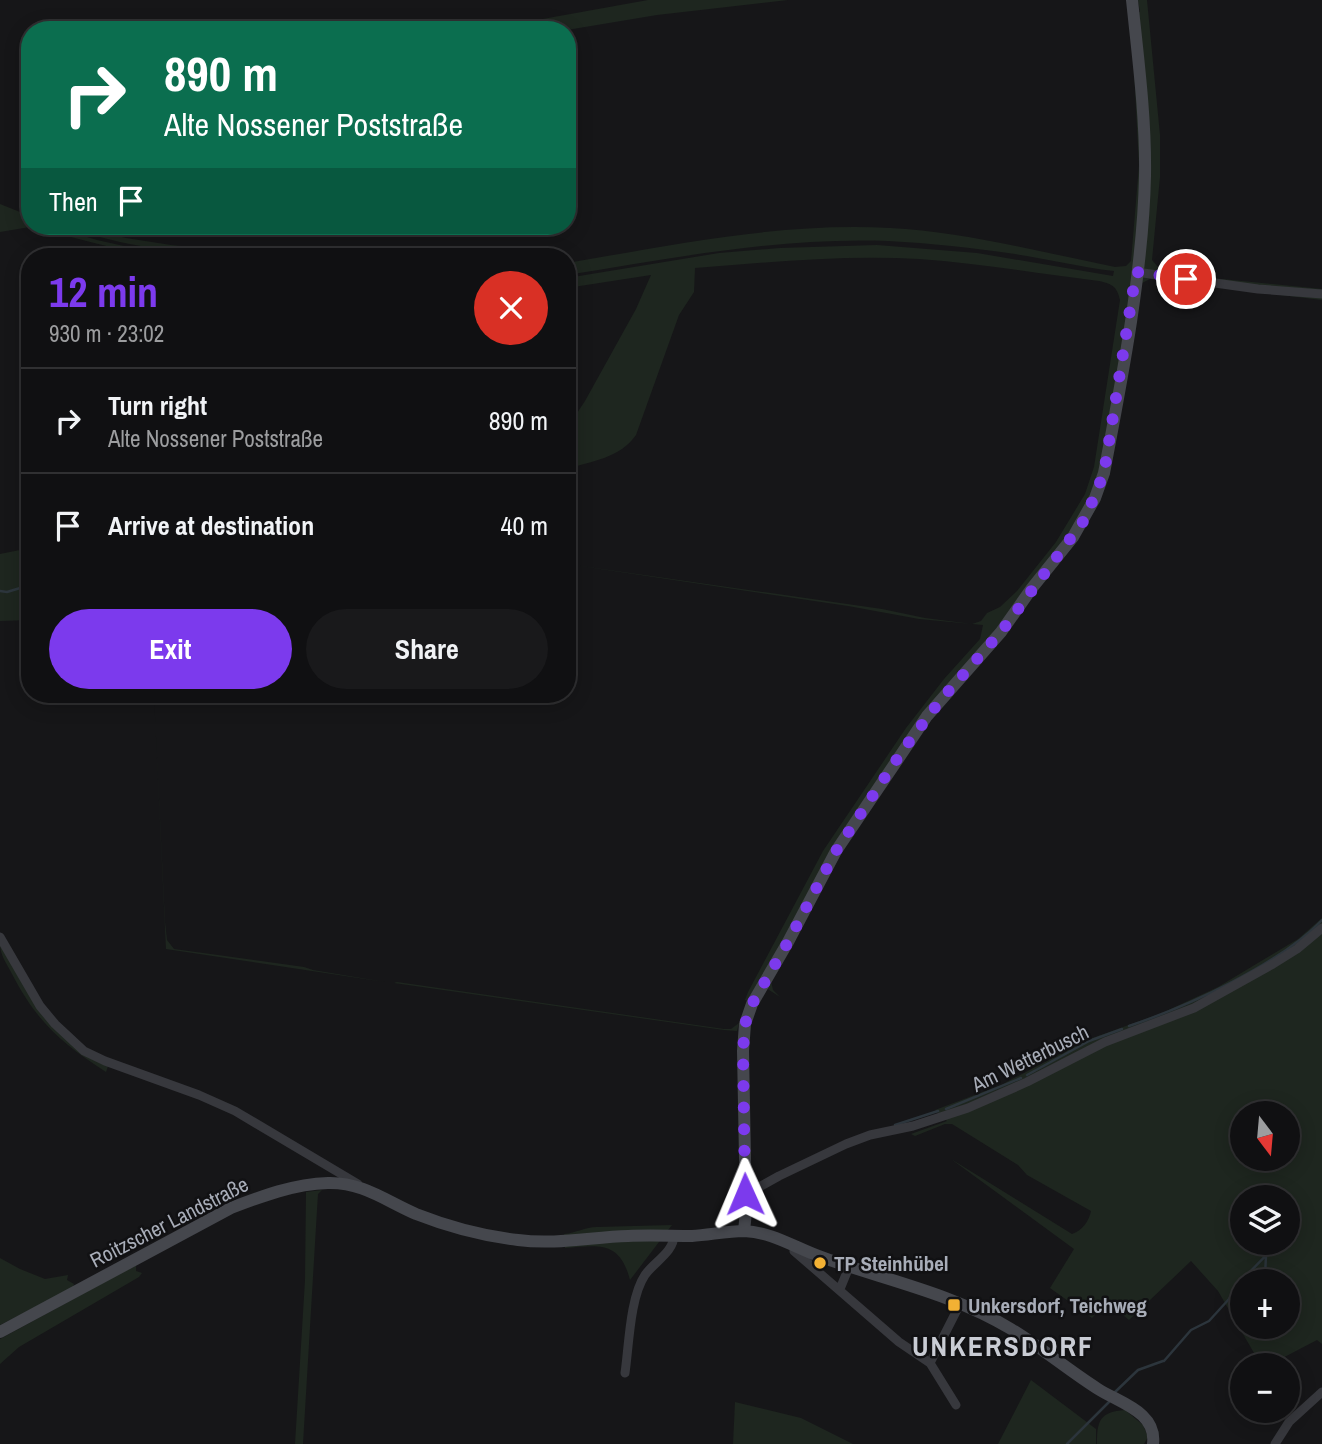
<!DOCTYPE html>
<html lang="en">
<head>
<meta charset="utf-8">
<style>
  :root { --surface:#101012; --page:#19191b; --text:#f1f3f6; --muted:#9c9d9f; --line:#303032; --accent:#7c3aed }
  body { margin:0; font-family:"Archivo Narrow",sans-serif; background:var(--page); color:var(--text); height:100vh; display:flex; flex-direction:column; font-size:26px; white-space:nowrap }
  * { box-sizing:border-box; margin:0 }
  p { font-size:23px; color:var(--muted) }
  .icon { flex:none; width:38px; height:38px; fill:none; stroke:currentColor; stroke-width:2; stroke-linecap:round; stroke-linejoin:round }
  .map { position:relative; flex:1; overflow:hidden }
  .drawer { position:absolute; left:21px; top:248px; width:555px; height:455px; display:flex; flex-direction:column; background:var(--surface); border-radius:28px; box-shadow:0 4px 18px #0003,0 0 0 2px var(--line) }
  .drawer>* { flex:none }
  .top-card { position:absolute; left:21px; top:21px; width:555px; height:214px; border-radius:28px; box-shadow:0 4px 18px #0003,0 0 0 2px var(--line); background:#0b6e4f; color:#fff; overflow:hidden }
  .needle { width:46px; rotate:164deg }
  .buttons { position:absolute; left:1230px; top:1101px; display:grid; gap:14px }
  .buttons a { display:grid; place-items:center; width:70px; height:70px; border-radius:50%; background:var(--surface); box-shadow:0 4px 18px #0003,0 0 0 2px var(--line); font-size:35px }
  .pin { position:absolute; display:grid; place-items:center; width:60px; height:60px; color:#fff; margin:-30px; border:4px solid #fff; border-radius:50%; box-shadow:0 2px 7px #0007 }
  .me { position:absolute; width:77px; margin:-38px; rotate:359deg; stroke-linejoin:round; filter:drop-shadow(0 0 5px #0008) }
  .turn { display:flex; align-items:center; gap:24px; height:147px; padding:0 28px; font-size:32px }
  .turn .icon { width:91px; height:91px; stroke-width:2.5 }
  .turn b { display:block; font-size:49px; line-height:60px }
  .then { display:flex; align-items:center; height:66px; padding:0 28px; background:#0003; gap:14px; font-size:26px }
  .round { display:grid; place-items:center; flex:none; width:74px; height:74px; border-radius:37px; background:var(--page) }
  .summary { display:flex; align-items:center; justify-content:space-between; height:119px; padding:0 28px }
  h1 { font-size:42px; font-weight:700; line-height:52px; color:var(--accent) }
  .primary-button { display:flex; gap:14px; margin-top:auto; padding:14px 28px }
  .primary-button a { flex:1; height:80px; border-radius:42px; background:var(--accent); color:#fff; font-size:28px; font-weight:700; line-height:80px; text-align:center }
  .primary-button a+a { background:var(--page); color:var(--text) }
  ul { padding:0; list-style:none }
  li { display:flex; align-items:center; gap:21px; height:105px; padding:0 28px; border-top:2px solid var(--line) }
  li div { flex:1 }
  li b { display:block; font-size:26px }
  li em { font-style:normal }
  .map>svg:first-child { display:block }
</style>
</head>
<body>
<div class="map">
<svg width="1322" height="1444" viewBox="0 0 1322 1444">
  <rect width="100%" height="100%" fill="#161618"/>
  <path fill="#1e261f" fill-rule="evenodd" d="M648,0H788L657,15L567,30H482Z
    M1138,0H1147L1160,135V177L1152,260L1159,268L1202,277L1322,289V300L1150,279L1140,284L1111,464L1100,502L1071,549L937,710L850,838L771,981L773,990L780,997L766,988L755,1005L745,1000L748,992L823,851L906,728L944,679L980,639L983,625L919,619L848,606L567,564L882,609L925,618L972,624L981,621L987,613L1000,607L1017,591L1056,542L1085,494L1094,467L1120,300C1117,287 1113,284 1099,281C1039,274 979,263 919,259C844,255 769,262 695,268L694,292L679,315L636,435C620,458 592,461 567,469V428L585,401L636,309L651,275L567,288V278L719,253L780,248L877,245L977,253L1113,276L1114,271C1080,267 1048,259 1015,254C973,248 930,243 888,241C780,237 673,258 567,275V263C673,245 782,222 890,228C965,232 1041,252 1115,267L1126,266L1131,261L1139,165L1131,13L1140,12Z
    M0,204L30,216V226H36L0,232Z
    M37,226C62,226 82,237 106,242C138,250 171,253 204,257C146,257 92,245 37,226Z
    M65,226H75L126,238L171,245L203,248L247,247L305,257C225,257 141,254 65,226Z
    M30,548V620L0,621V554Z
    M154,695L165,922L167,940L174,949L304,967L313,970L385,982L166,949Z
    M1322,918V1344L1317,1340L1269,1365H1261L1218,1291L1191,1261L1129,1320L1107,1302L1092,1318L1050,1288L1074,1249L951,1159L1072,1234C1082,1231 1089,1221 1091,1211L1027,1175L1018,1165L952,1124H945L915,1136L911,1134L947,1121L935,1110L1001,1085L1087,1040L1162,1013L1218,987L1298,939ZM1242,1113H1288V1158H1242ZM1242,1197H1288V1242H1242ZM1242,1281H1288V1326H1242Z
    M0,944L38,1009L108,1066L106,1072C61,1043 37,1022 12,974C7,964 0,955 0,944Z
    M397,982L724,1029H731L739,1023L737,1031L724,1030L394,983Z
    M322,1190L318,1194L317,1210L303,1444H295L305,1280L306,1192Z
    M672,1225L630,1280C620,1241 600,1245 565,1248L564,1234C576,1233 585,1227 597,1227C622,1226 647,1226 672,1225Z
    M0,1258L20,1269L45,1279L68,1275L67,1280L74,1284L73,1288L0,1325Z
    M136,1265V1271L142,1273L139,1277L19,1347L0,1364V1339Z
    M1031,1380L1096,1429V1444H998Z
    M735,1402L801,1418L853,1444H733Z
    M1125,1410L1143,1425L1148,1437L1144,1444H1097C1097,1420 1100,1412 1125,1410Z"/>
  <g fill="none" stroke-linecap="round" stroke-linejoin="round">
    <path stroke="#2c353c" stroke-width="2.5" d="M0,591L7,592L30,585
      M1129,1026C1188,1006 1279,965 1322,920
      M1027,1075L1089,1041L1122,1029
      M946,1109L1021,1078
      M895,1125L938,1111
      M1265,1276L1266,1256
      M1164,1361L1191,1330L1209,1321L1229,1299L1243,1279L1279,1242
      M1114,1393L1138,1370L1163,1361
      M1067,1444L1109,1402"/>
    <path stroke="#37383d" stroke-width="9" d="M1136,272L1258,289L1322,294
      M0,937L40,1006L55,1024L84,1051L105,1061L199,1095L235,1111L358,1184
      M746,1201L761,1186L779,1176L846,1144L870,1135L913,1126L968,1108L1027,1082L1105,1042L1194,1008L1273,964L1297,949L1322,928
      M795,1248L794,1251L899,1342L930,1363L956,1405
      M840,1289L849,1267
      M930,1363L960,1304
      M625,1373C629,1345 630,1297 645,1275C654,1262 674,1252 674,1235
      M1275,1444L1289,1422L1322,1392"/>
    <path stroke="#45474d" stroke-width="12" d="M744,1231L746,1212L743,1051L745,1024L752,1004L788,942L836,851L927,716L1001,632L1032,588L1073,537L1095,498L1104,473C1122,379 1143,271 1145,176C1146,118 1138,58 1132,0
      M0,1332L231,1208C262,1196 294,1184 328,1183C362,1182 386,1201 416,1214C449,1227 483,1236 518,1240C555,1245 592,1237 628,1236C650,1235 671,1236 692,1236C709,1235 727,1231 744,1231C773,1232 797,1249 824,1258C886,1280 954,1294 1011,1329C1041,1347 1068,1370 1098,1389C1120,1403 1157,1412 1153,1444"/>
  </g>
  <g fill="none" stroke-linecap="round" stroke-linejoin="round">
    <path stroke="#7c3aed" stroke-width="12" stroke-dasharray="0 21.6" d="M745,1194L743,1051L745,1024L752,1004L788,942L836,851L903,750L939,702L1001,632L1085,519L1104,473L1136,272L1186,279"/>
  </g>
  <g fill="#f2b134" stroke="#111113" stroke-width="2.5">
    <circle cx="820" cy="1263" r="7"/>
    <rect x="947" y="1298" width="14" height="14" rx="3.5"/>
  </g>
  <g text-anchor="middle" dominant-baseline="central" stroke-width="5" stroke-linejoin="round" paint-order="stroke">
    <g font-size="21" fill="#a8adb8" stroke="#111113">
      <text transform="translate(1030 1058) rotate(-26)">Am Wetterbusch</text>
      <text transform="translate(169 1222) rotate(-27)">Roitzscher Landstraße</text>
    </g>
    <g font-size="21" font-weight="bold" fill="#a8adb8" stroke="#111113" text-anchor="start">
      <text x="834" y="1263">TP Steinhübel</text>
      <text x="968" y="1305">Unkersdorf, Teichweg</text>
    </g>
    <g font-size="28" font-weight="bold" letter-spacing="2" fill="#c9ccd4" stroke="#111113">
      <text x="1003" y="1346">UNKERSDORF</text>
    </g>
  </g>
</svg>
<div class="buttons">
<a><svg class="needle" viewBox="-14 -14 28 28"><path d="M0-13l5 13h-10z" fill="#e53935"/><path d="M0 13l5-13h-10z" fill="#9c9d9f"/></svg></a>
<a><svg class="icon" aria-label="layers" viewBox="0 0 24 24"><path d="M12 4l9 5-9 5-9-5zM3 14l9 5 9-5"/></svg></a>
<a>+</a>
<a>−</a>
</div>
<div class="pin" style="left:1186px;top:279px;background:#d93025"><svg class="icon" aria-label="arrive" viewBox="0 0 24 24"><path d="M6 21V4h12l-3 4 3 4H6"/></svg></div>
<svg class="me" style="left:745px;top:1194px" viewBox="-20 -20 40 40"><path d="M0-17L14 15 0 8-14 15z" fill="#7c3aed" stroke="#fff" stroke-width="4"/></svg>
<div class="top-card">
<div class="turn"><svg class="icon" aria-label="right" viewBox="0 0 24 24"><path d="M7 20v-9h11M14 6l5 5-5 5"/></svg><div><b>890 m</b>Alte Nossener Poststraße</div></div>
<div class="then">Then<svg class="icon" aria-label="arrive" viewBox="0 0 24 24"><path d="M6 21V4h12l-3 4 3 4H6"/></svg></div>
</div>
<section class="drawer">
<div class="summary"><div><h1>12 min</h1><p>930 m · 23:02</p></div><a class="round" style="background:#d93025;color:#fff"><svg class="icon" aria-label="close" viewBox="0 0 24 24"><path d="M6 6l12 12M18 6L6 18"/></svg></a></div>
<ul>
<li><svg class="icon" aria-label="right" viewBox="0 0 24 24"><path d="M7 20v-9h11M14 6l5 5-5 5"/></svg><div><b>Turn right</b><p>Alte Nossener Poststraße</p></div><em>890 m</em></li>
<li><svg class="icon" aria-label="arrive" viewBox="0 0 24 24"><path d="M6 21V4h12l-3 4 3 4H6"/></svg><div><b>Arrive at destination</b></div><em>40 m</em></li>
</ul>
<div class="primary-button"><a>Exit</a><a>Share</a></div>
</section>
</div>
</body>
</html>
